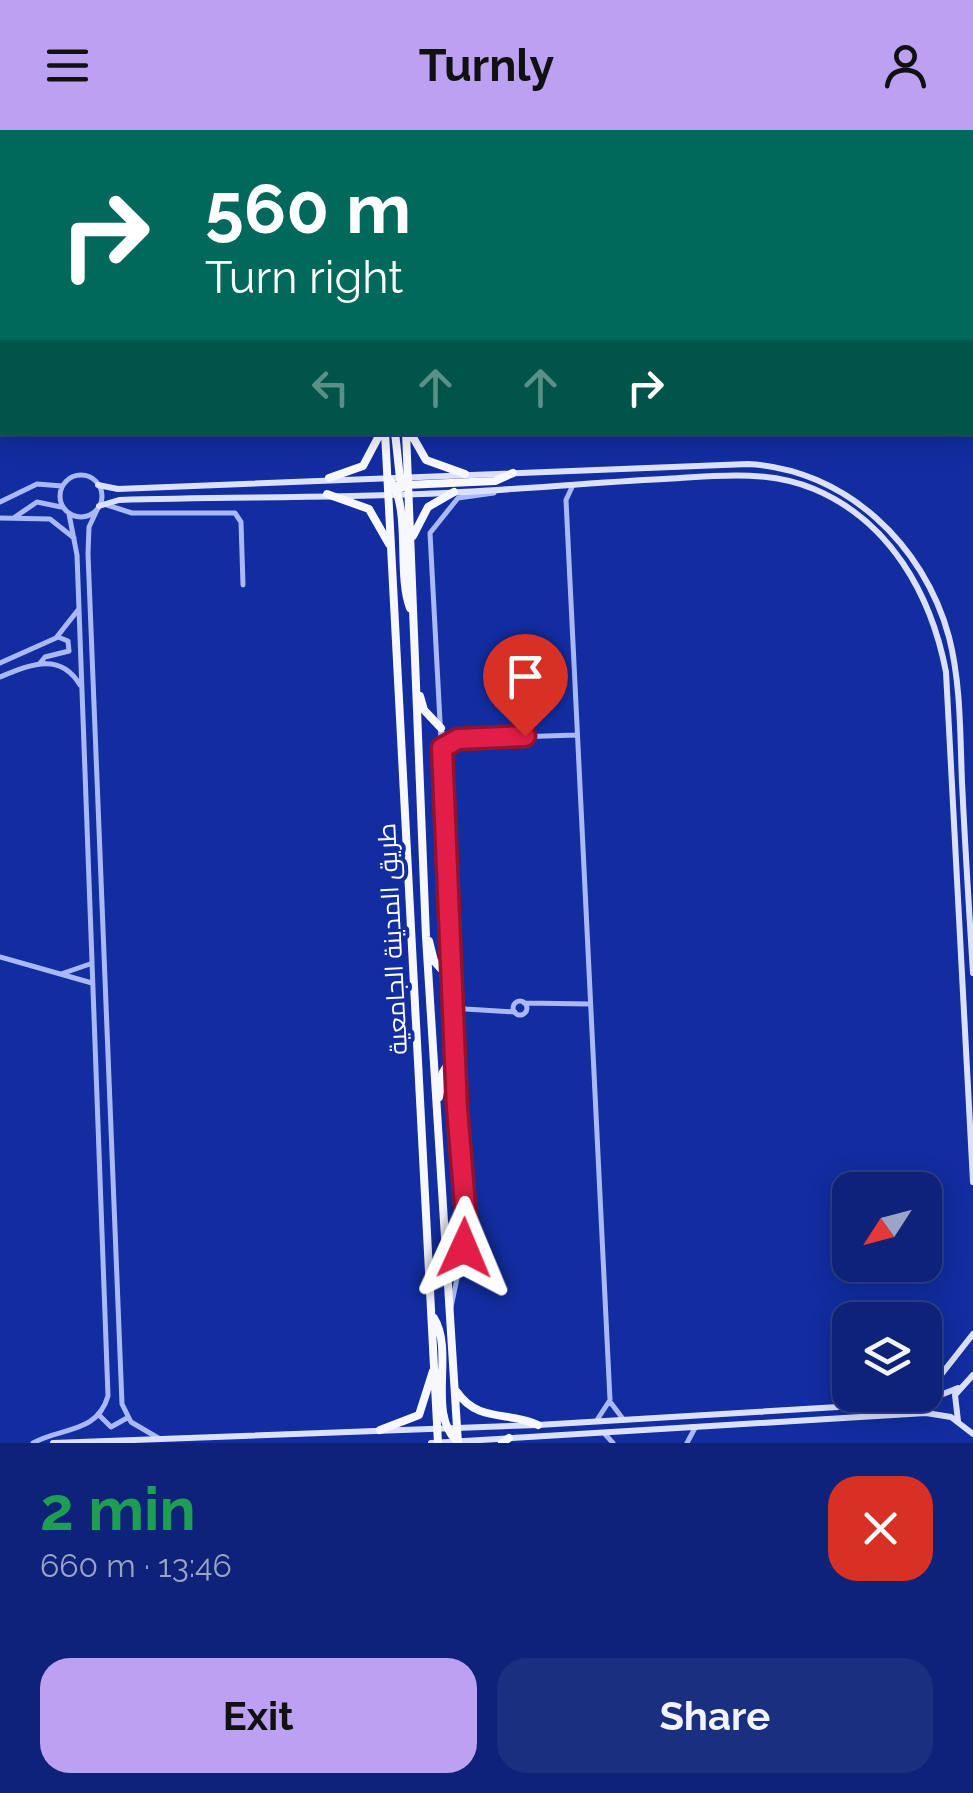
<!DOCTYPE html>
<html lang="en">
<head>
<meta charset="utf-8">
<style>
  :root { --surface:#0d2278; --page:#1b2f80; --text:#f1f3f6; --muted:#9aa4c6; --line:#2d3f8a; --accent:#bca0f2 }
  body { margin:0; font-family:Raleway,Cairo,sans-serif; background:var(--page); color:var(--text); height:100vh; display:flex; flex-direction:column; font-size:38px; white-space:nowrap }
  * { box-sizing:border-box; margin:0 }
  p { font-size:32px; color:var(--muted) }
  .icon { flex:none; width:55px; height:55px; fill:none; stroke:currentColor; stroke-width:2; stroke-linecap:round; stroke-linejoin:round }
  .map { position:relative; height:1313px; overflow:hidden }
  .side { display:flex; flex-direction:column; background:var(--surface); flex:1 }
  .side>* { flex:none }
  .guide { position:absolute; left:0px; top:0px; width:975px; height:305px; box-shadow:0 5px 25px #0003,0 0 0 2px var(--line); background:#00695c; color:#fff; overflow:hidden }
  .needle { width:65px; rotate:234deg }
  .fabs { position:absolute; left:832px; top:1042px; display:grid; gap:20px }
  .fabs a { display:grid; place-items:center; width:110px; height:110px; border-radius:20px; background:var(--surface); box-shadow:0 5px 25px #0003,0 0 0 2px var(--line); font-size:50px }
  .pin { position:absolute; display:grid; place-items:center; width:85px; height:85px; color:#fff; margin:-102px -42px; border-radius:50% 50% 50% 0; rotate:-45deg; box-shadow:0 0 10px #0007 }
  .pin .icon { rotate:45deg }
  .me { position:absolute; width:110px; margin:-55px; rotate:1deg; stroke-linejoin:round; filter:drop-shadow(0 0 8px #0008) }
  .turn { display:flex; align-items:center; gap:35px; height:210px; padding:0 40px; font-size:45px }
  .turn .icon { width:130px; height:130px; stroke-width:2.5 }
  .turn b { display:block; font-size:70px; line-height:85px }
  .lanes { display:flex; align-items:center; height:95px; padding:0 40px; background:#0003; justify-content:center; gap:50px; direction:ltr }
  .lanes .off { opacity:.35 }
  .round { display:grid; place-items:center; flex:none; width:105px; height:105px; border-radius:30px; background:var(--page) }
  .summary { display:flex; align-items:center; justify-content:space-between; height:170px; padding:0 40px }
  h1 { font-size:60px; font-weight:700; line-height:75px; color:#1e9e55 }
  .cta { display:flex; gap:20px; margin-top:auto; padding:20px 40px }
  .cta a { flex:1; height:115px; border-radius:30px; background:var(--accent); color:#111; font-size:40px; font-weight:700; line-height:115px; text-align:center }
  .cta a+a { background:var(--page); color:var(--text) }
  header { display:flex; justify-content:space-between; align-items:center; height:130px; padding:0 40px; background:var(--accent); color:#111; font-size:45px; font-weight:700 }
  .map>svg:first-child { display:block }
</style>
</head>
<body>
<header><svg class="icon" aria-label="menu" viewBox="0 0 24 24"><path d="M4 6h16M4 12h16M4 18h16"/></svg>Turnly<svg class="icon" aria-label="person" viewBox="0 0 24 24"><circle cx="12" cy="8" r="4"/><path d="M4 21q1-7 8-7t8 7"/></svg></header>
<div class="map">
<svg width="973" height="1313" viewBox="0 0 973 1313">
  <rect width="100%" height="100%" fill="#112da0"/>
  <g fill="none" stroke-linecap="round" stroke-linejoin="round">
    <path stroke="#a9b9f5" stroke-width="5" d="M492,0L493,2
      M972,205H973
      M972,220L973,219
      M972,299L973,300
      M60 366a21 21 0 1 1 42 0a21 21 0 1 1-42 0Z
      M573,355L566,370L610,1270L597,1290
      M0,372L37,354L62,356
      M107,375L132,383H235L241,392L243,455
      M97,380L89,397L88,424L122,1274L131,1292L160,1309
      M15,387L37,372L61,377
      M0,388L50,389L74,408
      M0,533L56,508L78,480
      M40,533L45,527L69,521L68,511L58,507
      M0,547C30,535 60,521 80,555
      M442,603L454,609L576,605
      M0,827L92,853
      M61,844L90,834
      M513 878a7 7 0 1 1 14 0a7 7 0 1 1-14 0Z
      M455,873L465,879L515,882
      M524,873L590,874
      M450,1182L467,1100L430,403L458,368L494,363
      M611,1273L623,1289
      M99,1285L111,1297L127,1288
      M604,1303L613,1313
      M33,1313C61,1297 97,1304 108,1266L77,425L69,384
      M687,1313L695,1298"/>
    <path stroke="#dae0fd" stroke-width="6" d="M98,355L118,359L748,334C845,339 924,414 949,507C961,554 960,604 962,652C965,716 969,779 973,843
      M99,376L119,370C219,367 321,368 422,364C503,361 583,353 664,349C714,346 766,339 814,359C890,391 931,464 946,542L973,1052
      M922,1269L973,1204
      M958,1291L955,1265L973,1245
      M53,1313L538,1295L923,1272L958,1258
      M431,1313L926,1283L951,1287L973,1304"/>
    <path stroke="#f7f8ff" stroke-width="8" d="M372,0V2
      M387,0V2
      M385,302L438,1313
      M395,302L401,358
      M406,302L426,807L458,1313
      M410,302L426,330L465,344
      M387,347C413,372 396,442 410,478
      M329,348L363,336L381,302
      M405,355L495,351L513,343
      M327,364L369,379L389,414
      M413,406L428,377L454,362
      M420,566L424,580L441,598
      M429,811L434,831L454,853
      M439,967L443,942L457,919
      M434,1188C455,1222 426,1285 458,1312
      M457,1262C478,1293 510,1281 538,1295
      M380,1300L419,1285L433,1241
      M502,1313L509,1308"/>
  </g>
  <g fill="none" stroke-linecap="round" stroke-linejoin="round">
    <g stroke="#92132f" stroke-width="25">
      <path id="route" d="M464,1118L467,1100L457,978L442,618L458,609L525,606"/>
    </g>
    <use href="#route" stroke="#e11d48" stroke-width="18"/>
  </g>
  <g text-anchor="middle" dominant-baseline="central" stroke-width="8" stroke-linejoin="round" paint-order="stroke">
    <g font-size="25" fill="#fff" stroke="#112da0">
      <text transform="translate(392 809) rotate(-93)">طريق المدينة الجامعية</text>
    </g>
  </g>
</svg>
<div class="fabs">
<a><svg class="needle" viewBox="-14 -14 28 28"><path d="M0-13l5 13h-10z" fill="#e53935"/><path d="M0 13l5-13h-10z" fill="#9aa4c6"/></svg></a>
<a><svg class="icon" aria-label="layers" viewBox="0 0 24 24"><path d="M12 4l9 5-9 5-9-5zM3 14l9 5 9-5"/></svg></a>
</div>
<div class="pin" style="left:525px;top:606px;background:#d93025"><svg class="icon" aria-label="arrive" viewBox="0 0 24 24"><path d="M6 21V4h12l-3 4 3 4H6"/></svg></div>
<svg class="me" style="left:464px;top:1118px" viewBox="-20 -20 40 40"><path d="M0-17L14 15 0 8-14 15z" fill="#e11d48" stroke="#fff" stroke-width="4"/></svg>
<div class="guide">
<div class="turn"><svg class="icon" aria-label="right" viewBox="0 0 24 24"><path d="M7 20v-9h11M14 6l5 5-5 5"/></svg><div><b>560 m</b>Turn right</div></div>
<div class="lanes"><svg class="icon off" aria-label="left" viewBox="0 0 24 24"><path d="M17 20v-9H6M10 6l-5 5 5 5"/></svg><svg class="icon off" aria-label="ahead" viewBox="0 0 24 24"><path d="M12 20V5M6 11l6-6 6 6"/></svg><svg class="icon off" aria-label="ahead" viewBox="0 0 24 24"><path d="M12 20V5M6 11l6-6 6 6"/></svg><svg class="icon" aria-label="right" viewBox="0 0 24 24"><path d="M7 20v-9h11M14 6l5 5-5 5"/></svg></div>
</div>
</div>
<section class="side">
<div class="summary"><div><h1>2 min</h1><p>660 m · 13:46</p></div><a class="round" style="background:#d93025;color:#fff"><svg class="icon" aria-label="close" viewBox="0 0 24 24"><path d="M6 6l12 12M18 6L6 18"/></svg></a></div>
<div class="cta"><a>Exit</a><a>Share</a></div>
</section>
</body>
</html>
